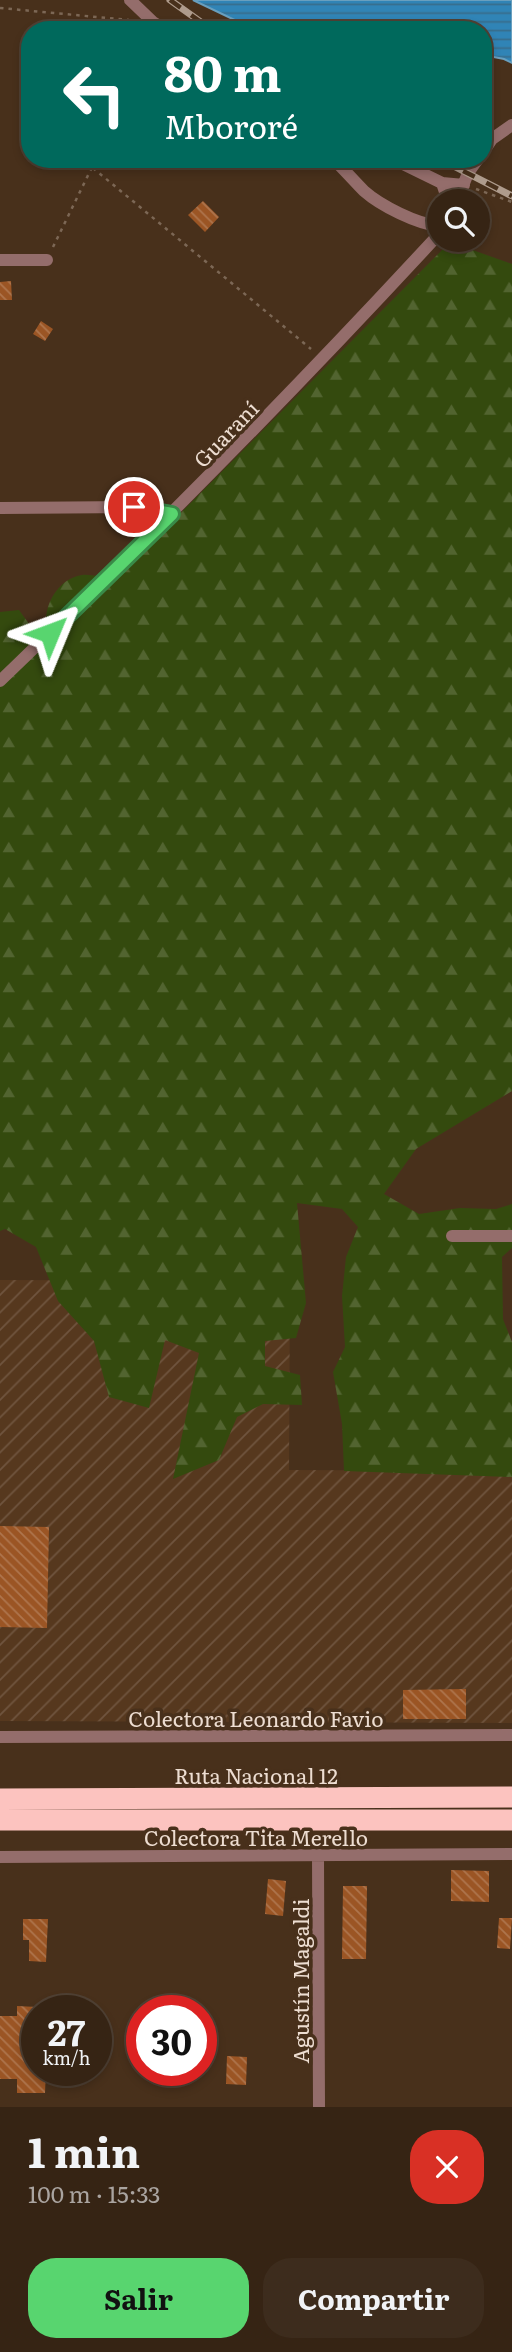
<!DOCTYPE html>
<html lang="es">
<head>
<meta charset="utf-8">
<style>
  :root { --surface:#362414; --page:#3d2c1d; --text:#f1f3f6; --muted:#aaa4a0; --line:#504134; --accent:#58d56f }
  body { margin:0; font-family:Literata,serif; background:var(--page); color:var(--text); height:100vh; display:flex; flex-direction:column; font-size:26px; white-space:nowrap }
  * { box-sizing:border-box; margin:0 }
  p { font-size:23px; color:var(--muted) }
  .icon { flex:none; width:38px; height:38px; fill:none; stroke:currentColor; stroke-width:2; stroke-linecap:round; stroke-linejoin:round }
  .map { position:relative; height:2107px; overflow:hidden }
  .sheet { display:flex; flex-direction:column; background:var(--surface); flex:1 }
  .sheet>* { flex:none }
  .banner { position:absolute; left:21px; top:21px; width:471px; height:147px; border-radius:28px; box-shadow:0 4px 10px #0003,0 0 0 2px var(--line); background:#00695c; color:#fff; overflow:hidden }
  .controls { position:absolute; left:427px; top:189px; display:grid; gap:14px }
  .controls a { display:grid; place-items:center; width:63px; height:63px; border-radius:50%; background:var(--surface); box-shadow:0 4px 10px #0003,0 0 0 2px var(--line); font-size:35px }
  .speed { position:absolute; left:21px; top:1995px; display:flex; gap:14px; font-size:35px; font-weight:700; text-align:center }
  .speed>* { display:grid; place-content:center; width:91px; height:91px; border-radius:50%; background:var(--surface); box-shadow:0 4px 10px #0003,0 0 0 2px var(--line); line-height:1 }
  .speed small { font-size:18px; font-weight:400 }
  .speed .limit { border:10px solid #d22; background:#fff; color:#111 }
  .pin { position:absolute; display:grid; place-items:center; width:60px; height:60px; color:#fff; margin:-30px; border:4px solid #fff; border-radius:50%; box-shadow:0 2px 7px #0007 }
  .me { position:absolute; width:77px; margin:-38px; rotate:46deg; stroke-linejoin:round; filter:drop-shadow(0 0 5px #0008) }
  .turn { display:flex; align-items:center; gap:24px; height:147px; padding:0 28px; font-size:32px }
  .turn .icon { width:91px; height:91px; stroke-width:2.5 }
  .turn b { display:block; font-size:49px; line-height:60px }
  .round { display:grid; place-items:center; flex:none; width:74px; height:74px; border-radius:28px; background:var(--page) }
  .head { display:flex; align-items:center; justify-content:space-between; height:119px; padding:0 28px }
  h1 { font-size:42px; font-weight:700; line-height:52px }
  .cta { display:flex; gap:14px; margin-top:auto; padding:14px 28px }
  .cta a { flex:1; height:80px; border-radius:28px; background:var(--accent); color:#111; font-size:28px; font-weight:700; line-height:80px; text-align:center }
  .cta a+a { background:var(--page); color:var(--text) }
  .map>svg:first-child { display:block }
</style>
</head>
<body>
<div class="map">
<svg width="512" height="2107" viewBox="0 0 512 2107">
  <defs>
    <pattern id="industrial-furrows" width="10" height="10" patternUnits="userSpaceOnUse" patternTransform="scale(1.75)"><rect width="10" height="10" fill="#56381e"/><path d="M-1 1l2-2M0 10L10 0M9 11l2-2" fill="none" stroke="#6f543e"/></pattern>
    <pattern id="forest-firs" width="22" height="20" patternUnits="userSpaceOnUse" patternTransform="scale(1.75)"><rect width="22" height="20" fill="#344a0e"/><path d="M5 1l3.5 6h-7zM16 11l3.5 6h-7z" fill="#526430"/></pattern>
    <pattern id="water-rules" width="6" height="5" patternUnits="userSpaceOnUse" patternTransform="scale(1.75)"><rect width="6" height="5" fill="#3084b6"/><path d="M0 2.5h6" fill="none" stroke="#386d8c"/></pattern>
    <pattern id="building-back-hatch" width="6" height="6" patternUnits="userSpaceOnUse" patternTransform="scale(1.75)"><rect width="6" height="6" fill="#9b5524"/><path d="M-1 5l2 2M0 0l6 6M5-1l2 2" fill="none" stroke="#ae754d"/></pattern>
  </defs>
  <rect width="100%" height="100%" fill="#48301b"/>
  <path fill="url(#industrial-furrows)" d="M0,1280L290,1281L289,1470L512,1471V1723L0,1721Z"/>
  <path fill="url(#forest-firs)" d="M450,242L512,264V1091L416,1149L384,1194L419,1214L460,1208L496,1209L512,1204V1248L502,1257L503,1319L512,1342V1477L344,1471L342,1424L333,1372L345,1347L342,1296L346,1257L358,1227L342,1209L297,1203L306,1303L296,1338L265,1341V1366L300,1375L302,1405L263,1404L237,1417L219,1460L173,1479L199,1353L165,1340L149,1408L109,1397L94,1341L58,1301L36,1247L5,1229L0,1231V612L19,610L35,632L45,637L53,627L46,619C47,599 61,578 82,575C89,574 97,577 104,575C121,571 133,559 146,548Z"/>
  <path fill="url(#water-rules)" stroke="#699fbe" stroke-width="2" d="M193,0H512V63L504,59L483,55V30H267L243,24Z"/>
  <path fill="url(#building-back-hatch)" d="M203,201L219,217L205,232L188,215Z
    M11,281L12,300H0V282Z
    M41,321L53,329L45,341L33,334Z
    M0,1526L49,1527L47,1628L0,1627Z
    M466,1689V1719H403V1690Z
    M451,1870L489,1871V1902L451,1901Z
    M268,1879L286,1881L283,1916L265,1914Z
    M343,1886H367L366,1959H342Z
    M499,1918H512L510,1949L497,1948Z
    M23,1919H48L46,1962L29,1961V1940H23Z
    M17,2006L37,2007V2070H46L45,2093H17V2079H0V2016H17Z
    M227,2056L247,2057L246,2085L226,2084Z"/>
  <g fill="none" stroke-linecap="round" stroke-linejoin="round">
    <path stroke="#7c6755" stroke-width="2.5" stroke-dasharray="3.5 5" stroke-linecap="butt" d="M0,8L129,20
      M93,168L311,349
      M476,189L512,202
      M53,247L96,159"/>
    <path stroke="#946d6b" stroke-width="12" d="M130,0L153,22L166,30
      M483,152L492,139L512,125
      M333,159C344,169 353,180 364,191C381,206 417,224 439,226
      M393,159L442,183L464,185
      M442,183L448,201
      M457,201L468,173L478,159
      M0,260H47
      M0,508L134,507L172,514
      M0,681C151,536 297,388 439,234
      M452,1236H512
      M0,1737L512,1735
      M318,1855L319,2107
      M0,1857L512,1854"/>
    <path stroke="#fcc3bf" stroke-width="21" d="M0,1799L512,1797
      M0,1820H512"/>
    <g stroke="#ae9b8c" stroke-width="7">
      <path id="rail" d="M170,0L212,30
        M440,159L512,196"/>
    </g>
    <use href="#rail" stroke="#48301b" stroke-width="4.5" stroke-dasharray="13" stroke-linecap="butt"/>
  </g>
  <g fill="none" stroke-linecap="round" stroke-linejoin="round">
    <g stroke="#398a48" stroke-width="18">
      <path id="route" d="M50,633L172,514L134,507"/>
    </g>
    <use href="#route" stroke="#58d56f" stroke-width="12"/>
  </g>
  <g text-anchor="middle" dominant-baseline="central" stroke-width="7" stroke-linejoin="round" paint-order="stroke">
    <g font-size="21" fill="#edddd1" stroke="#48301b">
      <text transform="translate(225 433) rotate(-46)">Guaraní</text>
      <text x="256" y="1717">Colectora Leonardo Favio</text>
      <text x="256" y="1774">Ruta Nacional 12</text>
      <text x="256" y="1836">Colectora Tita Merello</text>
      <text transform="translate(299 1981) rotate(-90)">Agustín Magaldi</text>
    </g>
  </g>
</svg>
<div class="controls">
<a><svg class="icon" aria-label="search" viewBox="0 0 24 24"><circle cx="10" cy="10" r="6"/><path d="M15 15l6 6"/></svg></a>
</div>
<div class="speed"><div>27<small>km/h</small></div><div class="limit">30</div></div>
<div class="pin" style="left:134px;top:507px;background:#d93025"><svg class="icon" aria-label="arrive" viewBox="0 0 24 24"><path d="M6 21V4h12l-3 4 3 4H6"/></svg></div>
<svg class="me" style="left:50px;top:633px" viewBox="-20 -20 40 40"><path d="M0-17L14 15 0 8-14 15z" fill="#58d56f" stroke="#fff" stroke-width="4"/></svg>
<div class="banner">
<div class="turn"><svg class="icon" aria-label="left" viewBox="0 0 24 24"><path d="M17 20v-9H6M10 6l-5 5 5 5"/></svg><div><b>80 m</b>Mbororé</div></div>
</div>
</div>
<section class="sheet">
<div class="head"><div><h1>1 min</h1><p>100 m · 15:33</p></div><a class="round" style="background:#d93025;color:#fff"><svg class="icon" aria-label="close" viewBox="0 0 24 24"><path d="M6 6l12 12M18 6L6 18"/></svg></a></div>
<div class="cta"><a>Salir</a><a>Compartir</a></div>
</section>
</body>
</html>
